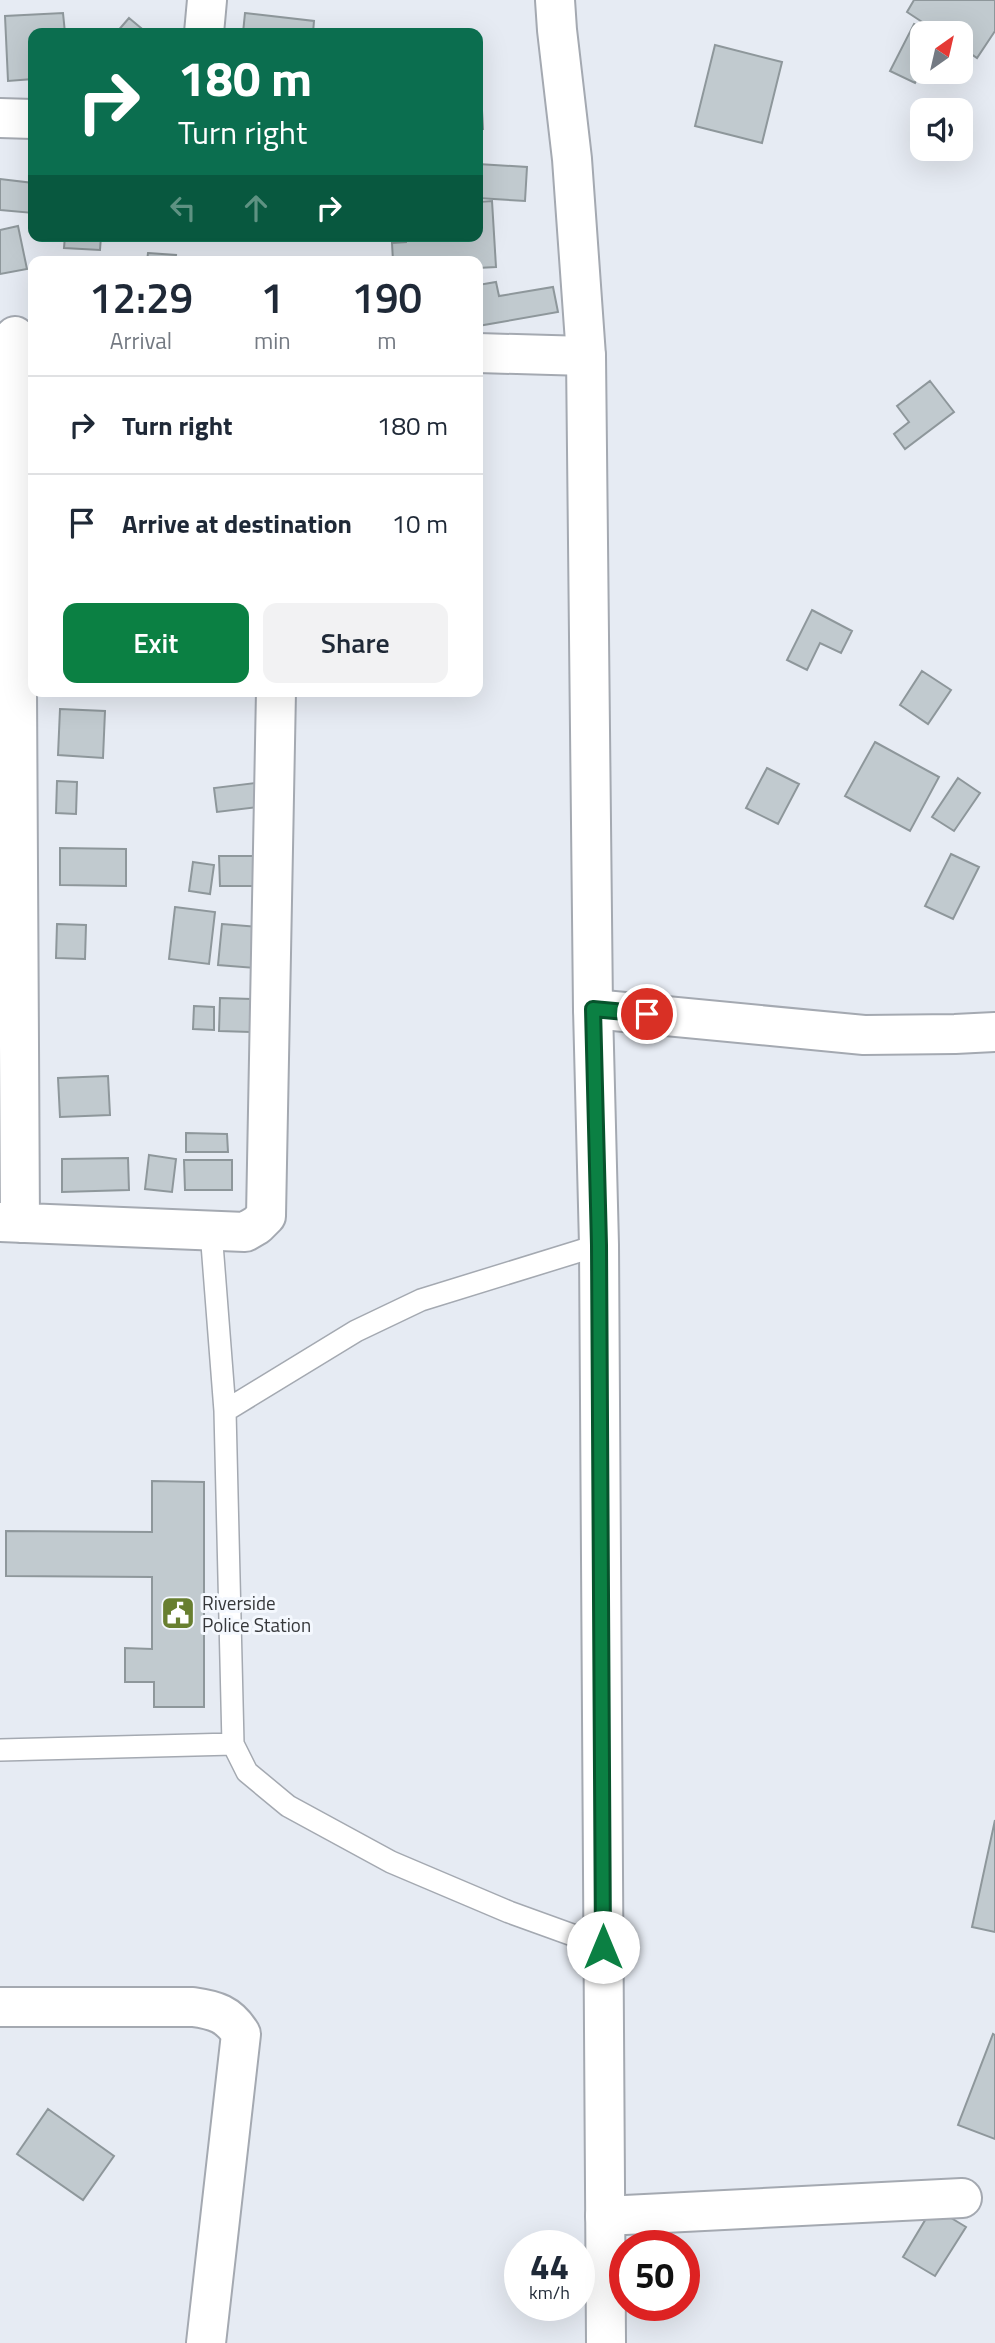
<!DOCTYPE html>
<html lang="en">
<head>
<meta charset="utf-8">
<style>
  :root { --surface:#fff; --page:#f2f2f3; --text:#1f2937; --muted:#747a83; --line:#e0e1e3; --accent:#0b8043 }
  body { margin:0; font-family:"Titillium Web",sans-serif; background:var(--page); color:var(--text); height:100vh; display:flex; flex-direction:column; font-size:26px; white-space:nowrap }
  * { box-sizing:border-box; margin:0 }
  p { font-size:23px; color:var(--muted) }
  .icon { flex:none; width:38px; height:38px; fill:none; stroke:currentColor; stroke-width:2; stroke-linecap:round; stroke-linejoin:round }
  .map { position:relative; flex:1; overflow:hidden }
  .details { position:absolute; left:28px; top:256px; width:455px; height:441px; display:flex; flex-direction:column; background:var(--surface); border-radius:14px; box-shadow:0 7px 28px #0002 }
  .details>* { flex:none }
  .hud { position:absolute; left:28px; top:28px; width:455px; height:214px; border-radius:14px; box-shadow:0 7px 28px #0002; background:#0b6e4f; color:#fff; overflow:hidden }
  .needle { width:46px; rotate:34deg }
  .buttons { position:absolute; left:910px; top:21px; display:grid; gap:14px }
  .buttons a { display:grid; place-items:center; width:63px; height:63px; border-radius:14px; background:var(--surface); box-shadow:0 7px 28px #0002; font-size:35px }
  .speed { position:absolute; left:504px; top:2230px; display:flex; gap:14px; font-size:35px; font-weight:700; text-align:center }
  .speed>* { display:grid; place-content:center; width:91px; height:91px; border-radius:50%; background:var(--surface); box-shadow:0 7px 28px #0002; line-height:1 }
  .speed small { font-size:18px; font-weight:400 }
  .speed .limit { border:10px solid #d22; background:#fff; color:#111 }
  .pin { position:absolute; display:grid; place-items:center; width:60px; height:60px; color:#fff; margin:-30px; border:4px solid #fff; border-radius:50%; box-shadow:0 2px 7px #0007 }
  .me { position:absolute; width:77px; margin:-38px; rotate:0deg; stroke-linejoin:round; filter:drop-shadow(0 0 5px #0008) }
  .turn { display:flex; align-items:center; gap:24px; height:147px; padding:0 35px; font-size:32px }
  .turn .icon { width:91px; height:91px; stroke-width:2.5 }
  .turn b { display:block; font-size:49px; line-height:60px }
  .lanes { display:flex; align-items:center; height:66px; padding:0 35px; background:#0003; justify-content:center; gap:35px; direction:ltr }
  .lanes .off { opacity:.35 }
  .eta { display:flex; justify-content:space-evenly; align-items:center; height:119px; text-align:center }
  .eta b { font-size:42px; font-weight:600; line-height:49px }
  .cta { display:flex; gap:14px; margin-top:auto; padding:14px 35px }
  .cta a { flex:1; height:80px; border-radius:14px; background:var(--accent); color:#fff; font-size:28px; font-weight:600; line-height:80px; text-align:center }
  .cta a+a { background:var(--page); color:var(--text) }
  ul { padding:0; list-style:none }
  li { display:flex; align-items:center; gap:21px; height:98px; padding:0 35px; border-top:2px solid var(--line) }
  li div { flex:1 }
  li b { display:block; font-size:26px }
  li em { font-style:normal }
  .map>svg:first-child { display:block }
</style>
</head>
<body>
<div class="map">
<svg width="995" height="2343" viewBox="0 0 995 2343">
  <rect width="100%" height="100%" fill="#e6ebf3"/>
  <path fill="#c1cacf" stroke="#8e979b" stroke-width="2" d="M914,0H995V31L977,58L961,47V33H939L907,12Z
    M63,13L65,33H33V79L8,81L5,16Z
    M245,13L314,21L313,33H243Z
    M129,18L147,33H116Z
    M914,24L931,33H922V69L915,83L890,71Z
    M478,37L483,129H478Z
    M715,45L782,62L762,143L695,126Z
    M478,164L527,167L525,201L478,198Z
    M0,179L33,183V213L0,210Z
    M492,201L496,267L478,268V261H393L392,243L406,242V236H478V202Z
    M18,226L27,269L0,274V230Z
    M65,236H101L100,250L64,248Z
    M148,253L176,255L175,261H147Z
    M496,282L499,296L553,287L558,312L478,326V285Z
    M930,381L954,412L905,449L894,434L909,422L897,406Z
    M812,610L852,631L841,653L820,643L807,670L787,660Z
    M922,671L951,690L928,724L900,705Z
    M60,709L105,711L103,758L58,755Z
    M875,742L939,777L910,831L845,796Z
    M767,768L799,784L778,824L746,808Z
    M958,778L980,793L954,831L932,817Z
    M57,781L77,782L76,814L56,813Z
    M255,783L258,807L217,812L214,788Z
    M60,848L126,849V886L60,885Z
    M951,854L979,867L953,919L925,906Z
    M219,856H260L261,886H220Z
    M193,862L214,865L210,894L189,891Z
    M175,907L215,912L209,964L169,959Z
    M57,924L86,925L85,959L56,958Z
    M222,924L258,927L255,968L218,965Z
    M220,998L251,999L250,1032L219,1031Z
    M194,1006L214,1007V1030L193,1029Z
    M108,1076L110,1115L60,1117L58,1078Z
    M186,1133L227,1134L228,1152H186Z
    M149,1155L176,1159L172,1192L145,1189Z
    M128,1158L129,1190L62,1192V1159Z
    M184,1160H232V1190H185Z
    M152,1481L204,1482V1707H154V1682H125V1648L152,1649V1577L6,1576V1531L152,1532Z
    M995,1820V1932L972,1927Z
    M993,2034L995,2035V2139L958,2125Z
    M48,2109L114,2156L83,2200L17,2154Z
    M933,2207L966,2227L935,2276L903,2257Z"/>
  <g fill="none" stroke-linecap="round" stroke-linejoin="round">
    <g stroke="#a4a9b1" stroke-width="24">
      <path id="service" d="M211,1231L225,1411L233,1744L247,1772L288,1806L391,1862L509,1912L603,1946
        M225,1411L356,1331L421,1300L599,1245
        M0,1750L233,1744"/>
    </g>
    <g stroke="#a4a9b1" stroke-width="42">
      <path id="minor" d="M204,33L207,0
        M0,118L33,119
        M15,336L20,1223
        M478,353L586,356
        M593,1009L864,1035L955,1034L995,1032
        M0,1222L245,1232L257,1225L266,1216L276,691
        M0,2007H193C215,2010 229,2014 241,2034L206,2343
        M605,2216L962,2198"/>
    </g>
    <g stroke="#a4a9b1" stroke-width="42">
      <path id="secondary" d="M555,0L557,30L572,159L586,356L593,1009L599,1245L606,2343"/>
    </g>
    <use href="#service" stroke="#fff" stroke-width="21"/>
    <use href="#minor" stroke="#fff" stroke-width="38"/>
    <use href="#secondary" stroke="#fff" stroke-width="38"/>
  </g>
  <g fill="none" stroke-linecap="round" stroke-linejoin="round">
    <g stroke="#07532c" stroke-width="18">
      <path id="route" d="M603,1947L599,1245L593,1009L647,1014"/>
    </g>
    <use href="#route" stroke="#0b8043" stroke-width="12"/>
  </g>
  <defs>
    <g id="civic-square" transform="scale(1.75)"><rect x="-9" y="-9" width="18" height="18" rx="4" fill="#687f30" stroke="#f4f8fe"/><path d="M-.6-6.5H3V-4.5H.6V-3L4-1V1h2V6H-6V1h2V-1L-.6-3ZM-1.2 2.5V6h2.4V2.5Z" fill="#fff"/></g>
  </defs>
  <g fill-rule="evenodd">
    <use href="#civic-square" x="178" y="1613"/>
  </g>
  <g text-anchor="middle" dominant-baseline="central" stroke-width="6" stroke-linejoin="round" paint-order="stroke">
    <g font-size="19" fill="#35373a" stroke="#f4f8fe" text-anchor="start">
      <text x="202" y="1602">Riverside<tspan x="202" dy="22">Police Station</tspan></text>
    </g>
  </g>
</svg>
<div class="buttons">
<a><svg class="needle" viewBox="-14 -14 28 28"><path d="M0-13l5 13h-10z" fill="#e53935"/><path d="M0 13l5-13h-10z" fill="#747a83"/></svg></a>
<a><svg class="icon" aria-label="sound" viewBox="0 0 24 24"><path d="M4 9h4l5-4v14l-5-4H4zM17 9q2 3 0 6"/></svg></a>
</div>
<div class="speed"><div>44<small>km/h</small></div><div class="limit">50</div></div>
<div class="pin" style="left:647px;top:1014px;background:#d93025"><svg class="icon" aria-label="arrive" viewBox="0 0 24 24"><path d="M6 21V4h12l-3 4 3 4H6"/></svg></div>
<svg class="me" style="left:603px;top:1947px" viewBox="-20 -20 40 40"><circle r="19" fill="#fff"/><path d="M0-13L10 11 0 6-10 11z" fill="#0b8043"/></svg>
<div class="hud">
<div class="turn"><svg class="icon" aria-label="right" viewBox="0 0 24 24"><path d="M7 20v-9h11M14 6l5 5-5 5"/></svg><div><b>180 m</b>Turn right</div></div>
<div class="lanes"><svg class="icon off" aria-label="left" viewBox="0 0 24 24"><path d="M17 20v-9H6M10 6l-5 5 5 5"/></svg><svg class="icon off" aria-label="ahead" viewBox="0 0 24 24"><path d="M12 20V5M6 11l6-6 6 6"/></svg><svg class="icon" aria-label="right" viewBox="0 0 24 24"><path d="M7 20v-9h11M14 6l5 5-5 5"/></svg></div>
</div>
<section class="details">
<div class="eta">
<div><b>12:29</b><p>Arrival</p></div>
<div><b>1</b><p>min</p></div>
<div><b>190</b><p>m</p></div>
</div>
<ul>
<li><svg class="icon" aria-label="right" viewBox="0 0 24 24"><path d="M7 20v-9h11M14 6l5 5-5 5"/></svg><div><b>Turn right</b></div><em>180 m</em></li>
<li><svg class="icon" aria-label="arrive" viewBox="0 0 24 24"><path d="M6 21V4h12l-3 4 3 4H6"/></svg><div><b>Arrive at destination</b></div><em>10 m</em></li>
</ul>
<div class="cta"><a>Exit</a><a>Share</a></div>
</section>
</div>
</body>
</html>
